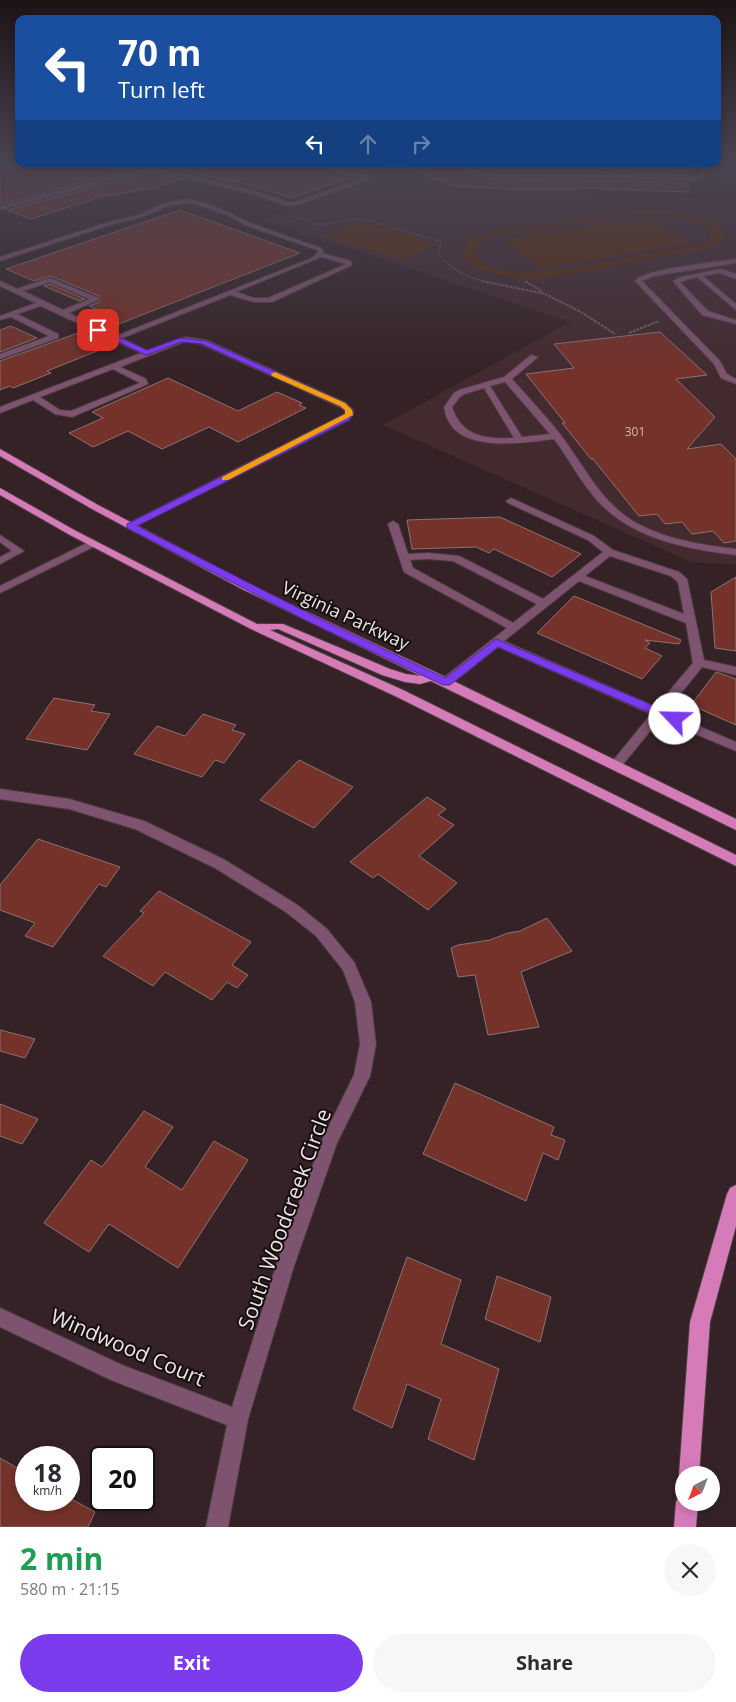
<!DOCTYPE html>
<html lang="en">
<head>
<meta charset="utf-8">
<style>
  :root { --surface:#fff; --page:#f7f7f7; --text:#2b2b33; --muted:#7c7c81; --accent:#7c3aed }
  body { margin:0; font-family:"Open Sans",sans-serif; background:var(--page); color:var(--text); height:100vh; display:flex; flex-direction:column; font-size:19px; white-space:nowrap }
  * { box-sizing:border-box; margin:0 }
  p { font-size:16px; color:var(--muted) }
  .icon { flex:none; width:28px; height:28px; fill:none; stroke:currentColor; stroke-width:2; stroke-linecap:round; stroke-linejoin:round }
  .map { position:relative; height:1527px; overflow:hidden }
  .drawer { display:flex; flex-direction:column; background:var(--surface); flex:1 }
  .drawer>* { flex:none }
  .top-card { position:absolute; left:15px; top:15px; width:706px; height:152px; border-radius:10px; box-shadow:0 2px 8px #0003; background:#1a4fa0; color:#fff; overflow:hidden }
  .needle { width:32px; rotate:222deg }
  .buttons { position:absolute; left:675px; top:1466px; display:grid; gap:10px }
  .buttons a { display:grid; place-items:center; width:45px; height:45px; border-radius:50%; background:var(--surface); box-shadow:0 2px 8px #0003; font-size:25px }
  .speed { position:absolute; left:15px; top:1446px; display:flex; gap:10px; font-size:25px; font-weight:700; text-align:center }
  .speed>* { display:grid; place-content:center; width:65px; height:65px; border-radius:50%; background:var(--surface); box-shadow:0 2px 8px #0003; line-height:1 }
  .speed small { font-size:12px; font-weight:400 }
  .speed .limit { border:2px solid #111; border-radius:8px; background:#fff; color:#111 }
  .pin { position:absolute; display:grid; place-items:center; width:42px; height:42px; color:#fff; margin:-21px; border-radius:10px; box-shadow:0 2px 8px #0006 }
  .me { position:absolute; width:55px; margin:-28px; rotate:294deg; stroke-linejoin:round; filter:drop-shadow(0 0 4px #0008) }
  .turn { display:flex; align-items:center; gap:18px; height:105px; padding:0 20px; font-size:22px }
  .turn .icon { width:65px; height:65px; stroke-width:2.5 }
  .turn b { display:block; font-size:35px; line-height:42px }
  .lanes { display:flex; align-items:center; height:48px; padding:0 20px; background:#0003; justify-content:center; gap:25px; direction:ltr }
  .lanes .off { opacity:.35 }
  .round { display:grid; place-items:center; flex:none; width:52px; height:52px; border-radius:26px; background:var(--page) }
  .head { display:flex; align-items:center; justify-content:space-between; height:85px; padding:0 20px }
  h1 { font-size:30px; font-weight:700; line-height:38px; color:#1e9e55 }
  .button { display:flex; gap:10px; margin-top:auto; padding:10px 20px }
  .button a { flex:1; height:58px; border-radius:30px; background:var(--accent); color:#fff; font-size:20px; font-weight:700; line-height:58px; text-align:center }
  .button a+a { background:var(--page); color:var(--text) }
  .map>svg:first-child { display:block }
</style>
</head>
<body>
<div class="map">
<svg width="736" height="1527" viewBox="0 0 736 1527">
  <rect width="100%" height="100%" fill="#342226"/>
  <path fill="#422a2f" d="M392,174L456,192L736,199V565L691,562L383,425L570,322L263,219Z"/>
  <path fill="#592c0a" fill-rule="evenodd" d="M656,209C678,211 715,213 725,236L720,244L708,249L538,279L493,274L476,267L465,260L461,251C467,238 478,236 491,232L636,210ZM642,213C663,214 700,214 711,235L708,241L701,245C673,250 646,255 618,260C586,265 490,290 473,252C478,241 487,239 498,236Z
    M647,217L692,243L542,268L503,240Z
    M362,220L438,244L402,260L325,236Z"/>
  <path fill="#75322a" stroke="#8a7471" d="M12,164H134L139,168L0,204V170Z
    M168,164H319L353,176L293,198L246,184L160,166Z
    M334,164H382V166L363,173Z
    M400,164H471L467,166L470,173L494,179L646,181L688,184L689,192L574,188V190H517L452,186Z
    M482,164H600L601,167L620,164L664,165L687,167L688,176L646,173L494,171L479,168Z
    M151,172L181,179L156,187L109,196L107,195L31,219L7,210Z
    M180,210L300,253L106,329L86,319L103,312L89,306L99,302V296L51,276L34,281L6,269Z
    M50,284L85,299L79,301L44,286Z
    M11,326L37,338L0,352V330Z
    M660,332L707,375L676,379L715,417L687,449L721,444L736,459V541L724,543L713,531L692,534L682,522L665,524L657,514L639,516L593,459H591L562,423H565L526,374L574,368L554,344Z
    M78,333L107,347L47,371L51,373L13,388L10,386L0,390V361Z
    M168,378L238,411L277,392L302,403L299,405L306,408L238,442L209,427L162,449L128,431L93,447L69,433L103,418L92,412Z
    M500,517L581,554L552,577L494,549L489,553L476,547L412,549L407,520Z
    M736,577V651L715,648L711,592Z
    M574,596L681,640L679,644L645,640L650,643L645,648L662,656L642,679L537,633Z
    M716,672L736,679V725L691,705Z
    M54,698L95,705L91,711L110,714L87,750L26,739Z
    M203,714L236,725L232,730L245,734L224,763L215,760L202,777L134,754L157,726L185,736Z
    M299,760L353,787L314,828L260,800Z
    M427,797L446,809L438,815L454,825L419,856L457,883L428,910L378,874L373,878L350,862Z
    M38,839L120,867L106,887L99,884L53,947L25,936L35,923L0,910V885Z
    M159,891L251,942L232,965L248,975L237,988L227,982L212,1000L165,972L153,986L103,956L144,913L140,911Z
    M547,918L572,951L521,972L539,1027L488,1035L475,975L458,977L451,948L458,945L490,940L508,933L520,931Z
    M0,1030L35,1039L25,1058L0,1051Z
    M455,1083L554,1127L551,1135L565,1140L558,1160L543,1153L526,1201L423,1154Z
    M0,1104L38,1119L22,1144L0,1136Z
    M144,1111L173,1127L145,1167L182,1190L214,1141L248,1160L178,1268L109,1224L89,1252L44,1223L91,1160L102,1167Z
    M407,1257L461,1280L441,1344L499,1369L474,1460L428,1439L441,1399L407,1384L392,1428L353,1409Z
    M497,1276L551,1297L540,1342L485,1319Z
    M0,1458L26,1473V1500H73L95,1512L88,1527H0Z"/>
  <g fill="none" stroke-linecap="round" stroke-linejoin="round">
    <g stroke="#4e3d41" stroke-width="2">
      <path id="minor" d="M136,164H144L257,192L288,202H295L364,178L321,164H329L373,178L298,205L287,206L253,194L151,170L0,210V206L145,168Z
        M474,164H480L475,169L494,173L646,175L687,178L699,176L704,164H710L703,178L687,182L646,179L494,177L470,171L469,167Z
        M185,199C209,201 229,214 251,223C274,232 298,240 321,248L325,254L351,261L352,265L272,302H254L230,295L122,338L147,351L185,337L206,340L346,403L353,410V415L349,420L130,529L125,526L127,524L345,414V411L340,407L201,344L186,341L120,367L146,379L148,384L72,417L55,414L33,400L0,413V407L141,353L41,306L17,314L58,334V338L0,359V354L49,336L11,317L0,320V316L36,303L0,286V281L17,289L50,278L98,298V300L69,313L116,336L312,258L318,253L317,250L245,225L227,215L195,204L185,203L167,206L142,217L113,224L0,261V257L109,222L138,215L163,204ZM321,257L346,264L268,298H254L236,292ZM50,282L90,299L63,310L23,291ZM113,369L140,383L71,411L60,410L40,397Z
        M736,259V263L654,276L642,281L720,361L727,374L736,379V384L721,378L714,364L635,281C642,269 718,262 736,259Z
        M720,269L736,274V279L720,273L703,276L736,304V310L697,277L680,282L708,311L736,320V324L702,315L673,281L680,277Z
        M531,355L538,357L512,379C528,397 545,415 560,434C583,464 599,500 633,521C664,539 701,545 736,549V555C686,549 631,539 596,499C580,481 569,459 554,439C526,443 465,452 449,422C446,418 445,412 444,407L454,393L459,390L504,377ZM505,382L550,434L522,437L490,386ZM484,388L514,438C485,439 462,437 452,407L460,397L465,394Z
        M511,498L594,536L613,550L679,572L687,579L704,660L736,667V675L702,667L666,712L736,742V751L660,719L620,768H612L610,765L612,762L651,714L498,647L450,685H442L440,682L442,679L507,628L404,572L388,524L393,521L398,524L408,554L428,553L459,556L543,599L603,552L588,540L508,503L506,501ZM610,556L671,576L678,582L684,614L585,576ZM428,559L453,561L537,604L513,623L413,568L410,560ZM579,581L686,623L693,663L656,707L504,641Z
        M0,535L24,551L0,564V557L12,551L0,542Z
        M93,540L98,543L97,545L0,593V586Z
        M0,789L69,799L144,821L225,860L296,904L326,928L354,962L371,1002L376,1044L370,1076L337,1143L294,1266L248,1419L228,1527H206L227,1425L111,1380L0,1327V1308L122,1365L232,1407L276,1266L322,1140L354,1075L360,1044L355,1002L343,970L316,936L286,912L215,868L135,829L69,809L0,799Z"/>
    </g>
    <g stroke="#4e3d41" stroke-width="2">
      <path id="major" d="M0,449L98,505L252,586L437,673L736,819V830L431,681L420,684L405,682L382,675L278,629L270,630L403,690L736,855V866L395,696L251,629L70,535L0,495V488L76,531L257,624H283L390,669L406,674L421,676L244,590L92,509L0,456Z
        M736,1185V1226L710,1322L699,1475H684V1483L679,1475L690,1322L727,1194L730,1188Z
        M684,1493V1502H698L696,1527H674L676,1502L680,1495Z"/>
    </g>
    <path stroke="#6f5f62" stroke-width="1" stroke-dasharray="2.5 1" stroke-linecap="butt" d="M294,216L319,225L360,218L441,242L438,252C450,270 466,277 487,282
      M525,281L527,282"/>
    <path stroke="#6f5f62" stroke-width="2" stroke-dasharray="3 1" stroke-linecap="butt" d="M482,281L545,294L581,312L615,334
      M525,281L543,292
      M629,333L659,321"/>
    <use href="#minor" fill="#7e5370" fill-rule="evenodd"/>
    <use href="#major" fill="#d47bb8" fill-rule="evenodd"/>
  </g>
  <linearGradient id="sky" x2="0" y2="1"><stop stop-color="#1d1315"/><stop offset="0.43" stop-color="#4a4452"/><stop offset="1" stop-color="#4a4452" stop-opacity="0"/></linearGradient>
  <rect width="736" height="376" fill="url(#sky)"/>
  <path fill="#7c3aed" stroke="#51269a" d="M98,328L147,350L180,338L206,341L345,403L354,412L349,420L137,526L314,616L445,678L496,639L678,716L680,719L678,722H671L498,647L450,685H443L307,621L127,528V524L343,416L346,413L340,406L202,344L181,342L146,355L96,331V329Z"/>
  <path fill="#f59e0b" d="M275,372L345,403L352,410L353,415L228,480H222V477L345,414V410L340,406L272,376L271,374Z"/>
  <g text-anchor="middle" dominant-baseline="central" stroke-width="4" stroke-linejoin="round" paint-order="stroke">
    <g font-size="12" fill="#d0b7b6">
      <text x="635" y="431">301</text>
    </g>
    <g font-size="18" fill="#efe3e5" stroke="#160e10">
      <text transform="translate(346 615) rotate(25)">Virginia Parkway</text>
    </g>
    <g font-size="21" fill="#efe3e5" stroke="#160e10">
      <text transform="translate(284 1219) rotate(-70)">South Woodcreek Circle</text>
      <text transform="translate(128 1347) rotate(23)">Windwood Court</text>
    </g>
  </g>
</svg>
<div class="buttons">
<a><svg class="needle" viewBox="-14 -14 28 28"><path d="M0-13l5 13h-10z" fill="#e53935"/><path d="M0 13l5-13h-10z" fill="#7c7c81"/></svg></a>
</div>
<div class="speed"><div>18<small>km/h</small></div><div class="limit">20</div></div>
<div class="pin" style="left:98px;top:330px;background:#d93025"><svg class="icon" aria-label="arrive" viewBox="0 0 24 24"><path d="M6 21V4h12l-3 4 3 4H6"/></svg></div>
<svg class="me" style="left:675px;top:719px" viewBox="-20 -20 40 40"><circle r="19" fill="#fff"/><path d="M0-13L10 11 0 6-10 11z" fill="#7c3aed"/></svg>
<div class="top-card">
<div class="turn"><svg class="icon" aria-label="left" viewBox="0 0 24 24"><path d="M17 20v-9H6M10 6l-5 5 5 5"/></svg><div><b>70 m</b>Turn left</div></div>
<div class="lanes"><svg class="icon" aria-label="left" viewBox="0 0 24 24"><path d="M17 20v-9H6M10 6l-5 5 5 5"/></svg><svg class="icon off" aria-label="ahead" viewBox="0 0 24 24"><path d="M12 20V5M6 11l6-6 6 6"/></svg><svg class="icon off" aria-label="right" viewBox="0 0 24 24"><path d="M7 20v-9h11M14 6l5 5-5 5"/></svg></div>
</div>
</div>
<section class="drawer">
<div class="head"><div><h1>2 min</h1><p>580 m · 21:15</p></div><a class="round"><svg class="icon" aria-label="close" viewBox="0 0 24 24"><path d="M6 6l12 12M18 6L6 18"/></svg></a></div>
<div class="button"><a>Exit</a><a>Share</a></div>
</section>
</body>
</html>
